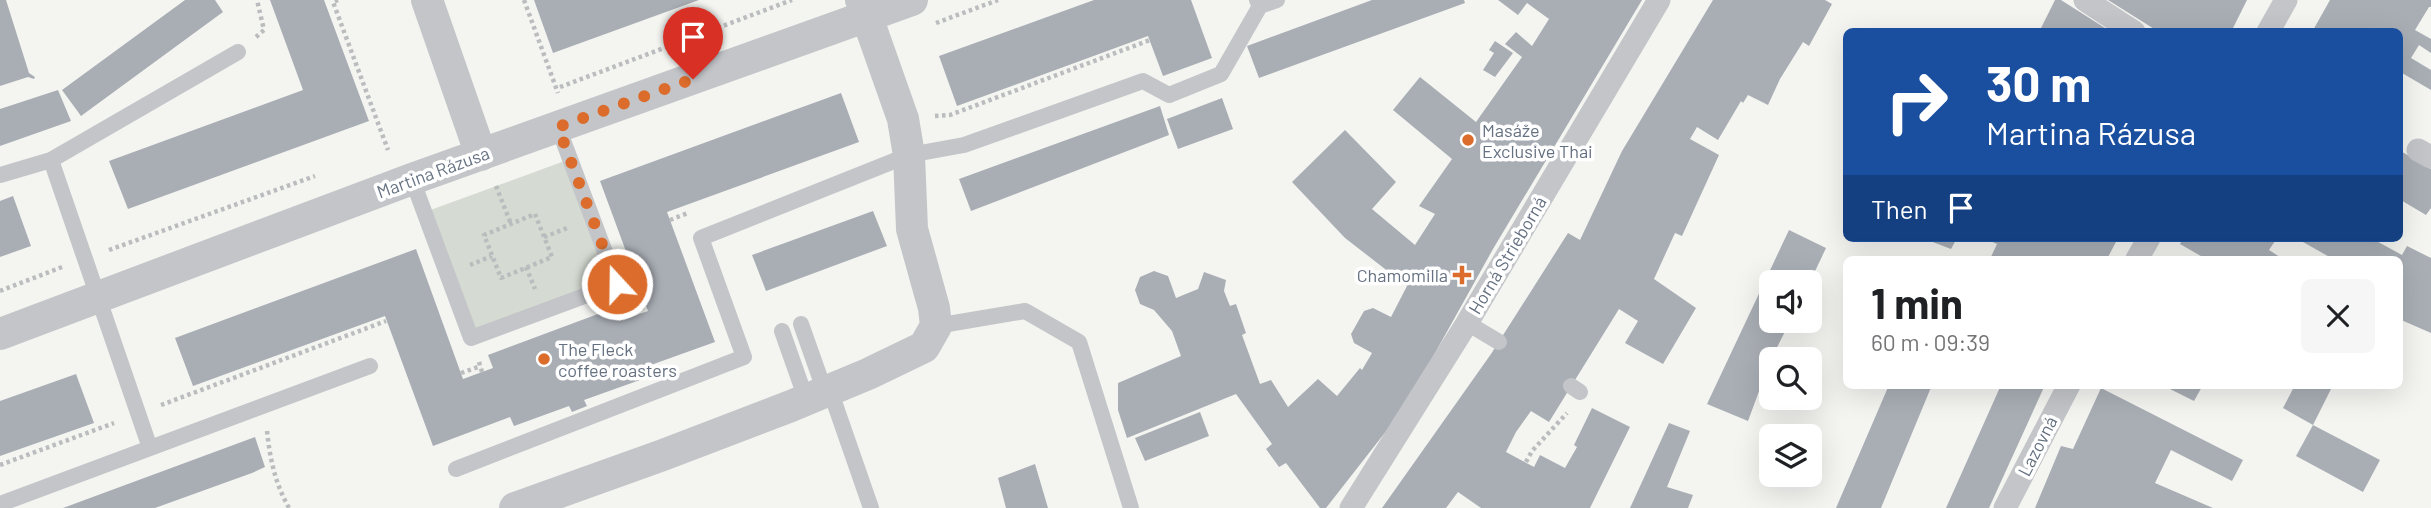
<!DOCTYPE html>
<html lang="en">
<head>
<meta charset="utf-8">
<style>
  :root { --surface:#fff; --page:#f6f6f6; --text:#202124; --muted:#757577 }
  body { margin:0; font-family:Barlow,sans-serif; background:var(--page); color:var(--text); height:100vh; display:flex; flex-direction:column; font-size:26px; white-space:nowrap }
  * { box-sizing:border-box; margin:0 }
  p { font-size:23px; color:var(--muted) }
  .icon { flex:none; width:38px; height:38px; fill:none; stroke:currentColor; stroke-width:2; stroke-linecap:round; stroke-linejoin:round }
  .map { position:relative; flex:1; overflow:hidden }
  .details { position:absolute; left:1843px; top:256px; width:560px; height:133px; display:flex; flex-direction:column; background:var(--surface); border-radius:10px; box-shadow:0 7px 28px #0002 }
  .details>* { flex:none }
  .hud { position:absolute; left:1843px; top:28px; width:560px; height:214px; border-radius:10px; box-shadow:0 7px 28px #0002; background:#1a4fa0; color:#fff; overflow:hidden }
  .buttons { position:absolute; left:1759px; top:270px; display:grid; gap:14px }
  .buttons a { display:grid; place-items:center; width:63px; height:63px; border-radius:10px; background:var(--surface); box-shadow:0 7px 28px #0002; font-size:35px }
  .pin { position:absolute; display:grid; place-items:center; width:60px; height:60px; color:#fff; margin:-72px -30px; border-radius:50% 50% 50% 0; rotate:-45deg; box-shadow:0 0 7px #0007 }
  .pin .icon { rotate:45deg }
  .me { position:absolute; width:77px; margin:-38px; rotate:339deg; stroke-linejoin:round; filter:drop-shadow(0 0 5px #0008) }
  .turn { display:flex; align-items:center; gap:24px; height:147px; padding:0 28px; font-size:32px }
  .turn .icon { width:91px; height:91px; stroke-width:2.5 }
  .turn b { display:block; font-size:49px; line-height:60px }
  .then { display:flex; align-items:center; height:66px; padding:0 28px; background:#0003; gap:14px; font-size:26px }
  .round { display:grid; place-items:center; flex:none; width:74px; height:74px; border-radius:10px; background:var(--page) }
  .headline { display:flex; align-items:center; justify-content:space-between; height:119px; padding:0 28px }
  h1 { font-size:42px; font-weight:700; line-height:52px }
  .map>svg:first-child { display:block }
</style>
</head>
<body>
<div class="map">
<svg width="2431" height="508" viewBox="0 0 2431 508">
  <rect width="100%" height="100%" fill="#f4f5f1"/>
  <path fill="#d5dbd2" d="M570,159L617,284L471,338L425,212Z"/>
  <path fill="#a9aeb5" d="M0,0H6L29,73L35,77L34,79L28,77L0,86Z
    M185,0H215L223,12L81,116L62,90Z
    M270,0H324L369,121L128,209L109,161L303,90Z
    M534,0H699L553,53Z
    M1094,0H1191L1212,58L1163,76L1148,36L957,106L939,56Z
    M1372,0H1464L1465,3L1259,78L1247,46Z
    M1498,0H1642L1493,249L1405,407L1326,508H1320L1286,463L1279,467L1266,449L1272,444L1236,394L1127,438L1118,410V383L1181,356L1172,331L1154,310L1140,304L1135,290L1140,277L1154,271L1168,276L1176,298L1198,289L1204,272L1226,280L1224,291L1230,306L1236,304L1246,333L1242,335L1260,384L1271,380L1288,407L1318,379L1337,396L1360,368L1362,370L1372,353L1354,343L1351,334L1364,311L1373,308L1391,317L1407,286L1345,238L1292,182L1345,130L1396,182L1372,209L1415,245L1435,214L1419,206L1452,159L1393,110L1420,77L1476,122L1522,57L1505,44L1516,32L1532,46L1549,19L1527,3L1518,15Z
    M1713,0H1825L1832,4L1809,46L1803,42L1780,79L1768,105L1748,95L1743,103L1741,101L1718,140L1697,127L1690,139L1719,155L1682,236L1675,233L1654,279L1696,308L1663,364L1625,343L1638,321L1619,309L1549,422L1531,411L1516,432L1506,452L1534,467L1540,455L1565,468L1577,447L1574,445L1592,408L1630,427L1590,508H1481L1458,492L1446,508H1382L1491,354L1568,233L1580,240L1622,151Z
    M2055,0H2061L2105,28L2104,32H2039Z
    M2108,0H2247L2231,32H2159Z
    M2330,0H2431V7H2429L2415,30L2431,39V53L2419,45L2411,58L2431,70V90L2402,73L2399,77V32H2312Z
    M1495,41L1513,53L1495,77L1483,70L1494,53L1489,50Z
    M58,90L71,121L0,146V109Z
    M841,93L859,142L667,212L715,342L637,370L640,380L584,400L587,406L572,412L569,406L514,426L510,417L433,446L385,316L193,386L175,338L416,249L463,379L493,368L488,355L614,308L619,321L648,311L600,181Z
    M1222,98L1233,129L1178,149L1167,119Z
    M1160,106L1169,135L971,211L959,179Z
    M2399,150L2431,169V208L2426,215L2399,199Z
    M13,196L31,246L0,257V201Z
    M873,211L887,246L766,291L752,255Z
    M1789,230L1826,248L1810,282H1771V320H1791L1771,359L1748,421L1707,404Z
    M1930,238H1957L1951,249L1930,241Z
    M1992,238H2118L2107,259H1990L1997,244L1990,241Z
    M2183,238H2277L2269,250L2283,259H2206L2180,244Z
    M2296,238H2371L2402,255L2407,246L2431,258V333L2399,319V259H2346L2341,256L2339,259H2333Z
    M76,374L94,423L0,456V401Z
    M1889,385H1932L1881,508H1836Z
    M2001,385H2045L1989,508H1946Z
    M2162,385H2203L2194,401Z
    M2295,385H2333L2313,425L2283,408Z
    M2101,388L2243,460L2232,481L2171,450L2155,483L2213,508H2035L2061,446L2073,449Z
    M1200,412L1209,436L1145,461L1135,438Z
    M1669,423L1690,431L1667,487L1693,495L1688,508H1630Z
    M2313,425L2380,460L2363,492L2296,456Z
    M255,437L265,467L252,473L155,508H63Z
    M1035,464L1048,508H1006L998,478Z"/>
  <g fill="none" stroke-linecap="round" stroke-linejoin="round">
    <path stroke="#babcbe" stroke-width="4.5" stroke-dasharray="3.5 3.5" stroke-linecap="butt" d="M338,0L333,2L388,150
      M524,0L558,93
      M936,23L998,0
      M256,37L264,30L257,0
      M560,87L792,0
      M935,116L950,115L1150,40
      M496,186L511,224
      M535,214L552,257L501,278L484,235Z
      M670,220L688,213
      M544,237L570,227
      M109,250L315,176
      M470,265L492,256
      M526,267L535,289
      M0,291L62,267
      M625,308L629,318
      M627,312L646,306
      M479,362L482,372
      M461,373L481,366
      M161,405L386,321
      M267,431C270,459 275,483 289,508
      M1526,462L1532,451L1567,413
      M0,465L114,423"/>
    <path stroke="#c3c5c9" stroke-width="16" d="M1257,0L1260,6L1277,0
      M51,160L150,448
      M0,175L51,160L238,52
      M412,179L471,338L617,284L558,127
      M1467,323L1499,342
      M801,324L825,392
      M936,326L1025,311L1079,342L1131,508
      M782,331L806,399
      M1571,386L1580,392
      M830,390L871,508
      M456,469L744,357L701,238L909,155L964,145L1143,81L1169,95L1221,74L1260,6
      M0,504L370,366"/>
    <path stroke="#c3c5c9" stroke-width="23" d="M2085,0L2134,32
      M2268,32L2286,0
      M2418,150L2431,157
      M2137,259L2149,238
      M1351,508L1467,323L1659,0
      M2005,508L2069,385"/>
    <path stroke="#c3c5c9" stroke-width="32" d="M427,0L481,155
      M0,334L412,179L912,0
      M515,508L663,455L791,406L868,374L924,347L936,326L934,308L912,229L909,155L903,119L861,0"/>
  </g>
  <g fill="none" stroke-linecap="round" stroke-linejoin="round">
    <path stroke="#db6c2b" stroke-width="12" stroke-dasharray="0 21.6" d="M617,284L558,127L693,79"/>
  </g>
  <g fill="#db6c2b" stroke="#fff" stroke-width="2.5">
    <circle cx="1468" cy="140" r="7"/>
    <path d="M1458.5 264.5h7v7h7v7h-7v7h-7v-7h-7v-7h7z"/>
    <circle cx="544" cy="359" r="7"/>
  </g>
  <g text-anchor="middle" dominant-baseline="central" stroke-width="7" stroke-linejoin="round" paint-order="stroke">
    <g font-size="18" fill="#657181" stroke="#fff" text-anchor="start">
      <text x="1482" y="130">Masáže<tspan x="1482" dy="21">Exclusive Thai</tspan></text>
      <text x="1448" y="275" text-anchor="end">Chamomilla</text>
      <text x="558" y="349">The Fleck<tspan x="558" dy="21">coffee roasters</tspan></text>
    </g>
    <g font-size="18" fill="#657181" stroke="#fff">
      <text transform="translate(433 172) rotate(-20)">Martina Rázusa</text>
      <text transform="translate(1507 255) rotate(-59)">Horná Strieborná</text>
      <text transform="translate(2037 446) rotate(-63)">Lazovná</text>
    </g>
  </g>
</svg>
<div class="buttons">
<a><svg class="icon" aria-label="sound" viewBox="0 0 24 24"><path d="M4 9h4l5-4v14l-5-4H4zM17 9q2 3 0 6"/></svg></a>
<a><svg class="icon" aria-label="search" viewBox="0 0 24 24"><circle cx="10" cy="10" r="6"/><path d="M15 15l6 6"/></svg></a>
<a><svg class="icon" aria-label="layers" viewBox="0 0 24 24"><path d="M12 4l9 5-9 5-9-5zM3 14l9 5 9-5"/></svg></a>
</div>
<div class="pin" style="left:693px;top:79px;background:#d93025"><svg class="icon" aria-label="arrive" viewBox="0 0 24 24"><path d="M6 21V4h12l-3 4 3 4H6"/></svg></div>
<svg class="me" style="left:617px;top:284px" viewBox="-20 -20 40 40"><circle r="17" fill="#db6c2b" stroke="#fff" stroke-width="3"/><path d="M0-11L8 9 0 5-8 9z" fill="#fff"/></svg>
<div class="hud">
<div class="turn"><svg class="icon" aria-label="right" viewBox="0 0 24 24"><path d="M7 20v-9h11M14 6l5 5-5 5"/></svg><div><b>30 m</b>Martina Rázusa</div></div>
<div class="then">Then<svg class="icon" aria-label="arrive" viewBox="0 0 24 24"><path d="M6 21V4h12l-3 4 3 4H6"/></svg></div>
</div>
<section class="details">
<div class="headline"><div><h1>1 min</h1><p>60 m · 09:39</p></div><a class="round"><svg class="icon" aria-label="close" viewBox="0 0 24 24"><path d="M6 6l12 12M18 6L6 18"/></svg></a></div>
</section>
</div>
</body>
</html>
